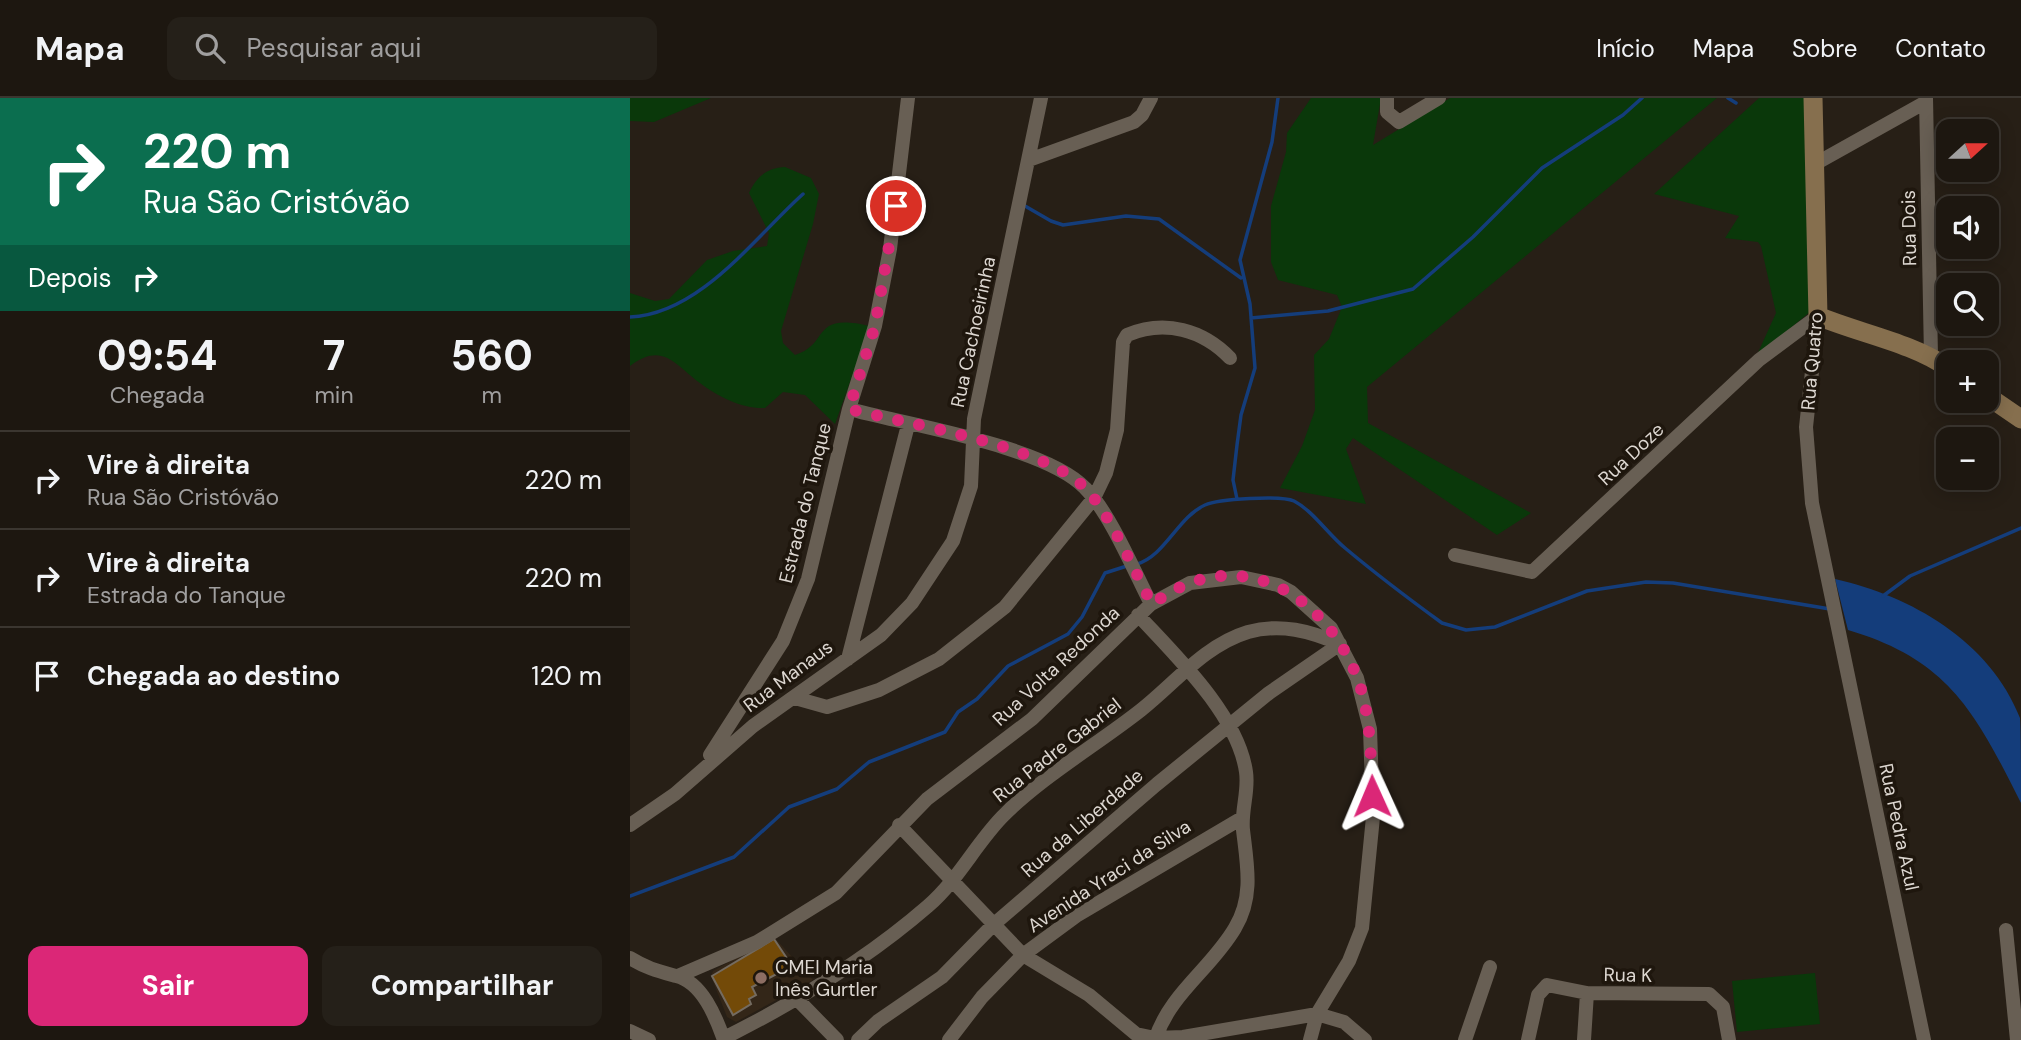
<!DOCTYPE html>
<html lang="pt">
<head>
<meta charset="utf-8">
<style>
  :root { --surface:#1d1710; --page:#252019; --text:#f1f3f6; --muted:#a09f9f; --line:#3b3630; --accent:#db2777 }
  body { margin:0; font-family:"DM Sans",sans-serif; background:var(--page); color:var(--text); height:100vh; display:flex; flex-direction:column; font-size:26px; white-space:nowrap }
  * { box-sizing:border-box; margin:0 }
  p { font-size:23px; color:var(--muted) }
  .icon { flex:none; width:38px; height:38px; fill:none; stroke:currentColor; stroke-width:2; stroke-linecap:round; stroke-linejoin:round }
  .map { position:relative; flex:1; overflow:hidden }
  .panel { display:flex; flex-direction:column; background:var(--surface); width:630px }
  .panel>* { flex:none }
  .banner { background:#0b6e4f; color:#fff; overflow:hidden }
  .needle { width:46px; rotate:69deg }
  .tools { position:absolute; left:1306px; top:21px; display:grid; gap:14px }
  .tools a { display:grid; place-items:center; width:63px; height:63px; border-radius:14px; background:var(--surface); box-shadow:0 4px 18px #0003,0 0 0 2px var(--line); font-size:35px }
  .pin { position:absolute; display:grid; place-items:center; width:60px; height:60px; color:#fff; margin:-30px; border:4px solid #fff; border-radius:50%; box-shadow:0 2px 7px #0007 }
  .me { position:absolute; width:77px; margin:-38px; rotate:359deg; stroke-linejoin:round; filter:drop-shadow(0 0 5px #0008) }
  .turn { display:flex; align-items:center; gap:24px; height:147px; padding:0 28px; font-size:32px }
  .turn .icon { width:91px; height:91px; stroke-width:2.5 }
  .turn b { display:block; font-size:49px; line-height:60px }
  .then { display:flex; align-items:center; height:66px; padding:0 28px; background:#0003; gap:14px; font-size:26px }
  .eta { display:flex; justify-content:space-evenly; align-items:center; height:119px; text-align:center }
  .eta b { font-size:42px; font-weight:700; line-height:49px }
  .cta { display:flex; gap:14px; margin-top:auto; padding:14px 28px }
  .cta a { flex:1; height:80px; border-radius:14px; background:var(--accent); color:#fff; font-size:28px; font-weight:700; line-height:80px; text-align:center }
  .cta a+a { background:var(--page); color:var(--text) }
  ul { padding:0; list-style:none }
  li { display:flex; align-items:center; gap:21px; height:98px; padding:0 28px; border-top:2px solid var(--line) }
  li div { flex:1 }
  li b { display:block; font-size:26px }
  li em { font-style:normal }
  header { display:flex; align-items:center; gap:42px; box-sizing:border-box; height:98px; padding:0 35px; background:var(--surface); border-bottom:2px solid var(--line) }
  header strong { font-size:33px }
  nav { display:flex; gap:38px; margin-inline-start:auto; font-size:24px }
  .search { width:490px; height:63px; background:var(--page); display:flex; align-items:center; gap:18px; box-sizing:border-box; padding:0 24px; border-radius:14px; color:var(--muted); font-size:26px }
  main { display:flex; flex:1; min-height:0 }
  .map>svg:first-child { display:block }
</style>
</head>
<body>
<header>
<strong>Mapa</strong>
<div class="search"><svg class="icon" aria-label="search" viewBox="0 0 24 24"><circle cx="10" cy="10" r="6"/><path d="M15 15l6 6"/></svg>Pesquisar aqui</div>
<nav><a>Início</a><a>Mapa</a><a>Sobre</a><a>Contato</a></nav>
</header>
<main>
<section class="panel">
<div class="banner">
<div class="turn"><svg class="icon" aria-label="right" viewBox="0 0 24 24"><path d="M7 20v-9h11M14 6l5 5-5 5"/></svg><div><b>220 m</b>Rua São Cristóvão</div></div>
<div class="then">Depois<svg class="icon" aria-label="right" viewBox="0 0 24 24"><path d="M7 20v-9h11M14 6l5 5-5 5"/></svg></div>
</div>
<div class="eta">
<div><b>09:54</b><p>Chegada</p></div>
<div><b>7</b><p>min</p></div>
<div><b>560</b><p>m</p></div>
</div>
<ul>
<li><svg class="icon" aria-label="right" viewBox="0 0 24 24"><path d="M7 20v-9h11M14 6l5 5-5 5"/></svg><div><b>Vire à direita</b><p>Rua São Cristóvão</p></div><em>220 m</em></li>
<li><svg class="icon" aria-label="right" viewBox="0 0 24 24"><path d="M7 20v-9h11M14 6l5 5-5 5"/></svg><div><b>Vire à direita</b><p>Estrada do Tanque</p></div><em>220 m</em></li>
<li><svg class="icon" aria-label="arrive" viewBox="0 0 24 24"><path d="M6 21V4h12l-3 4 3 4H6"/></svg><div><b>Chegada ao destino</b></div><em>120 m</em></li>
</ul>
<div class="cta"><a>Sair</a><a>Compartilhar</a></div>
</section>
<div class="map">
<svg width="1391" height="942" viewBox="0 0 1391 942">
  <rect width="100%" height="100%" fill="#271f16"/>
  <path fill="#332618" d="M144,839L183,882L106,924L97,919L81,878L83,873Z"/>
  <path fill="#0a380a" d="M0,0H81L24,24L0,23Z
    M681,0H751L743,47L820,0H1087L737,289L738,325L901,415L867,437L723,340L716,351L736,406L650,390L672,348L685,312L684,257L699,241L712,209L707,197L648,182L641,164V108L656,54L657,35Z
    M1129,0H1180L1181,213L1126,259L1146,215L1131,148L1128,144L1095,140L1109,118L1024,96Z
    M155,69L181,80L189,96L183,126L151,233L153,245L165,257C201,246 179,214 240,228L205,326L175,297L153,294L135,310C113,311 88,299 70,285C45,267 33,243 0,268V195L25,203L39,201L77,162L103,153L137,148L139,135L119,95C127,78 137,70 155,69Z
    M1185,875L1190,926L1107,934L1102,883Z"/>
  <path fill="#143d7b" d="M1205,481C1281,498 1360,543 1390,620C1391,634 1391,687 1391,705C1346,616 1320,562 1218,532Z"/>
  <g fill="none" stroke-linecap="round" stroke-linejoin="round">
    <path stroke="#143d7b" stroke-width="3.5" d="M1098,0L1106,5
      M395,108L421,123L433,127L496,118L529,121L611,180
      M0,219C70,216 125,139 173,96
      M621,220L698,213L783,191L843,139L912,70L993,17L1012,0
      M607,401L603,382L607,347L611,317L625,270L620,206L610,162L642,44L648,0
      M507,466C535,458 548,419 575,407C588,401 651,397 664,403C683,413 698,436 715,450C746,476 779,501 812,525L836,532L865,529L957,493L1016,484L1043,485L1200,511
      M1253,498L1280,478L1391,430
      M0,798L104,759L159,709L207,691L239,664L315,634L328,614L347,601L378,568L438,536L452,519L475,475L500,467"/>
  </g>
  <path fill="#734a08" stroke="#746b60" stroke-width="2" d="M144,841L162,868L122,889L126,897L119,901L121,906L103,917L82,878Z"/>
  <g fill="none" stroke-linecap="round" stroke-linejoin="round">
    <path stroke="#685f54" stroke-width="14" d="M757,0V14L769,24L809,0
      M1296,0L1301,258
      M399,62L504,24L512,17L521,0
      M1185,66L1296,4
      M1188,218L1176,329L1182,405L1294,942
      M219,311C278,327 415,348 455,390C480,415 504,473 521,506
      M825,457L902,474L1129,262L1188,218
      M508,517C545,557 608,617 616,674C619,693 611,712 613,732C617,766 624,799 605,830C581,871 540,895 525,942
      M218,561L278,327
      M165,600L197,609L249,592L309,561L375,509L464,400L476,375L487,332L493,244L497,237C535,221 573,232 600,260
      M80,657L153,543L178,481L219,311L245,228L260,151L278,0
      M0,727L45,696L123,628L251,537L282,505L323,443L341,388L344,321L411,0
      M269,727L393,857L459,897L506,936L525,940L553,939L687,916L714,924L735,942
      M1376,832L1387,942
      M0,860C16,870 28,873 46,878C72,884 86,919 94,942
      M48,878L127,844L206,795L297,701L402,621L521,506L560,485L611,479L648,487L661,494L701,530L727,580L740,631L743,719L732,830L719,863L687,916L680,942
      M167,901L207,942
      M0,933L19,942
      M94,940C166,904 237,861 298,808C328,782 345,747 372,719C410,680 468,646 511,612C545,585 575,547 618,534C651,525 680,533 710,546
      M228,942L248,923L312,879L363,827L527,686L639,595L710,546
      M319,942L352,899L393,857L446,818L612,720
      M835,942L860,869
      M898,942L908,897L917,887L957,895L1079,896L1093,909L1099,942
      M954,942L957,895"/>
    <path stroke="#866f4e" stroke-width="19" d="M1183,0L1188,218C1228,235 1283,245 1318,270
      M1356,297L1391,321"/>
  </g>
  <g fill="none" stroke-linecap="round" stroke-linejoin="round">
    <path stroke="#db2777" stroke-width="12" stroke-dasharray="0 21.6" d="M266,108L245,228L219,311C278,326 415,348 455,390C480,415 504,473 522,506C534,498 546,490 560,485C639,456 709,518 731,591C741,626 741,661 742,698"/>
  </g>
  <circle fill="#8d6e63" stroke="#1e160d" stroke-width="2.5" cx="131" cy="880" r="7"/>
  <g text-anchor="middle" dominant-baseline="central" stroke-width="7" stroke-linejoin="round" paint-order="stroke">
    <g font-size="19" fill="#ddd7d1" stroke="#1e160d">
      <text transform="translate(1279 130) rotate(-91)">Rua Dois</text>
      <text transform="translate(343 234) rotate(-78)">Rua Cachoeirinha</text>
      <text transform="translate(1182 263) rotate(-85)">Rua Quatro</text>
      <text transform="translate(1001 356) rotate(-43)">Rua Doze</text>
      <text transform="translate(175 405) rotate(-76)">Estrada do Tanque</text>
      <text transform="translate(426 568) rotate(-43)">Rua Volta Redonda</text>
      <text transform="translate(158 578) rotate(-37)">Rua Manaus</text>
      <text transform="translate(427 652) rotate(-38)">Rua Padre Gabriel</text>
      <text transform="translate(452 725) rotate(-41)">Rua da Liberdade</text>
      <text transform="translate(1269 729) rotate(78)">Rua Pedra Azul</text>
      <text transform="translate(479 778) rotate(-33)">Avenida Yraci da Silva</text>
      <text transform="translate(998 877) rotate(1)">Rua K</text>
    </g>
    <g font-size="19" fill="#ddd7d1" stroke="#1e160d" text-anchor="start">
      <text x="145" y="869">CMEI Maria<tspan x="145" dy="22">Inês Gurtler</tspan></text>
    </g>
  </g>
</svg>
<div class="tools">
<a><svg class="needle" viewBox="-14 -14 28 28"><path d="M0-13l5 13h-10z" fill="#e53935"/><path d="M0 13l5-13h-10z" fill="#a09f9f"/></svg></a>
<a><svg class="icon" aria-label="sound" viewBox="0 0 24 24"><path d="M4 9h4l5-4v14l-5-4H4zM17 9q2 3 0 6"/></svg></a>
<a><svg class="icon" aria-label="search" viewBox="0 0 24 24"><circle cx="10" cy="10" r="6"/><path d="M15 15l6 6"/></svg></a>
<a>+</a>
<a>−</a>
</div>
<div class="pin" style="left:266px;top:108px;background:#d93025"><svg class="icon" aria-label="arrive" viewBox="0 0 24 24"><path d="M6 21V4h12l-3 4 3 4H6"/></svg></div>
<svg class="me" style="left:742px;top:698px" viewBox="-20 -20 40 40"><path d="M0-17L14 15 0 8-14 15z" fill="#db2777" stroke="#fff" stroke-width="4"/></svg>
</div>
</main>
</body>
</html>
